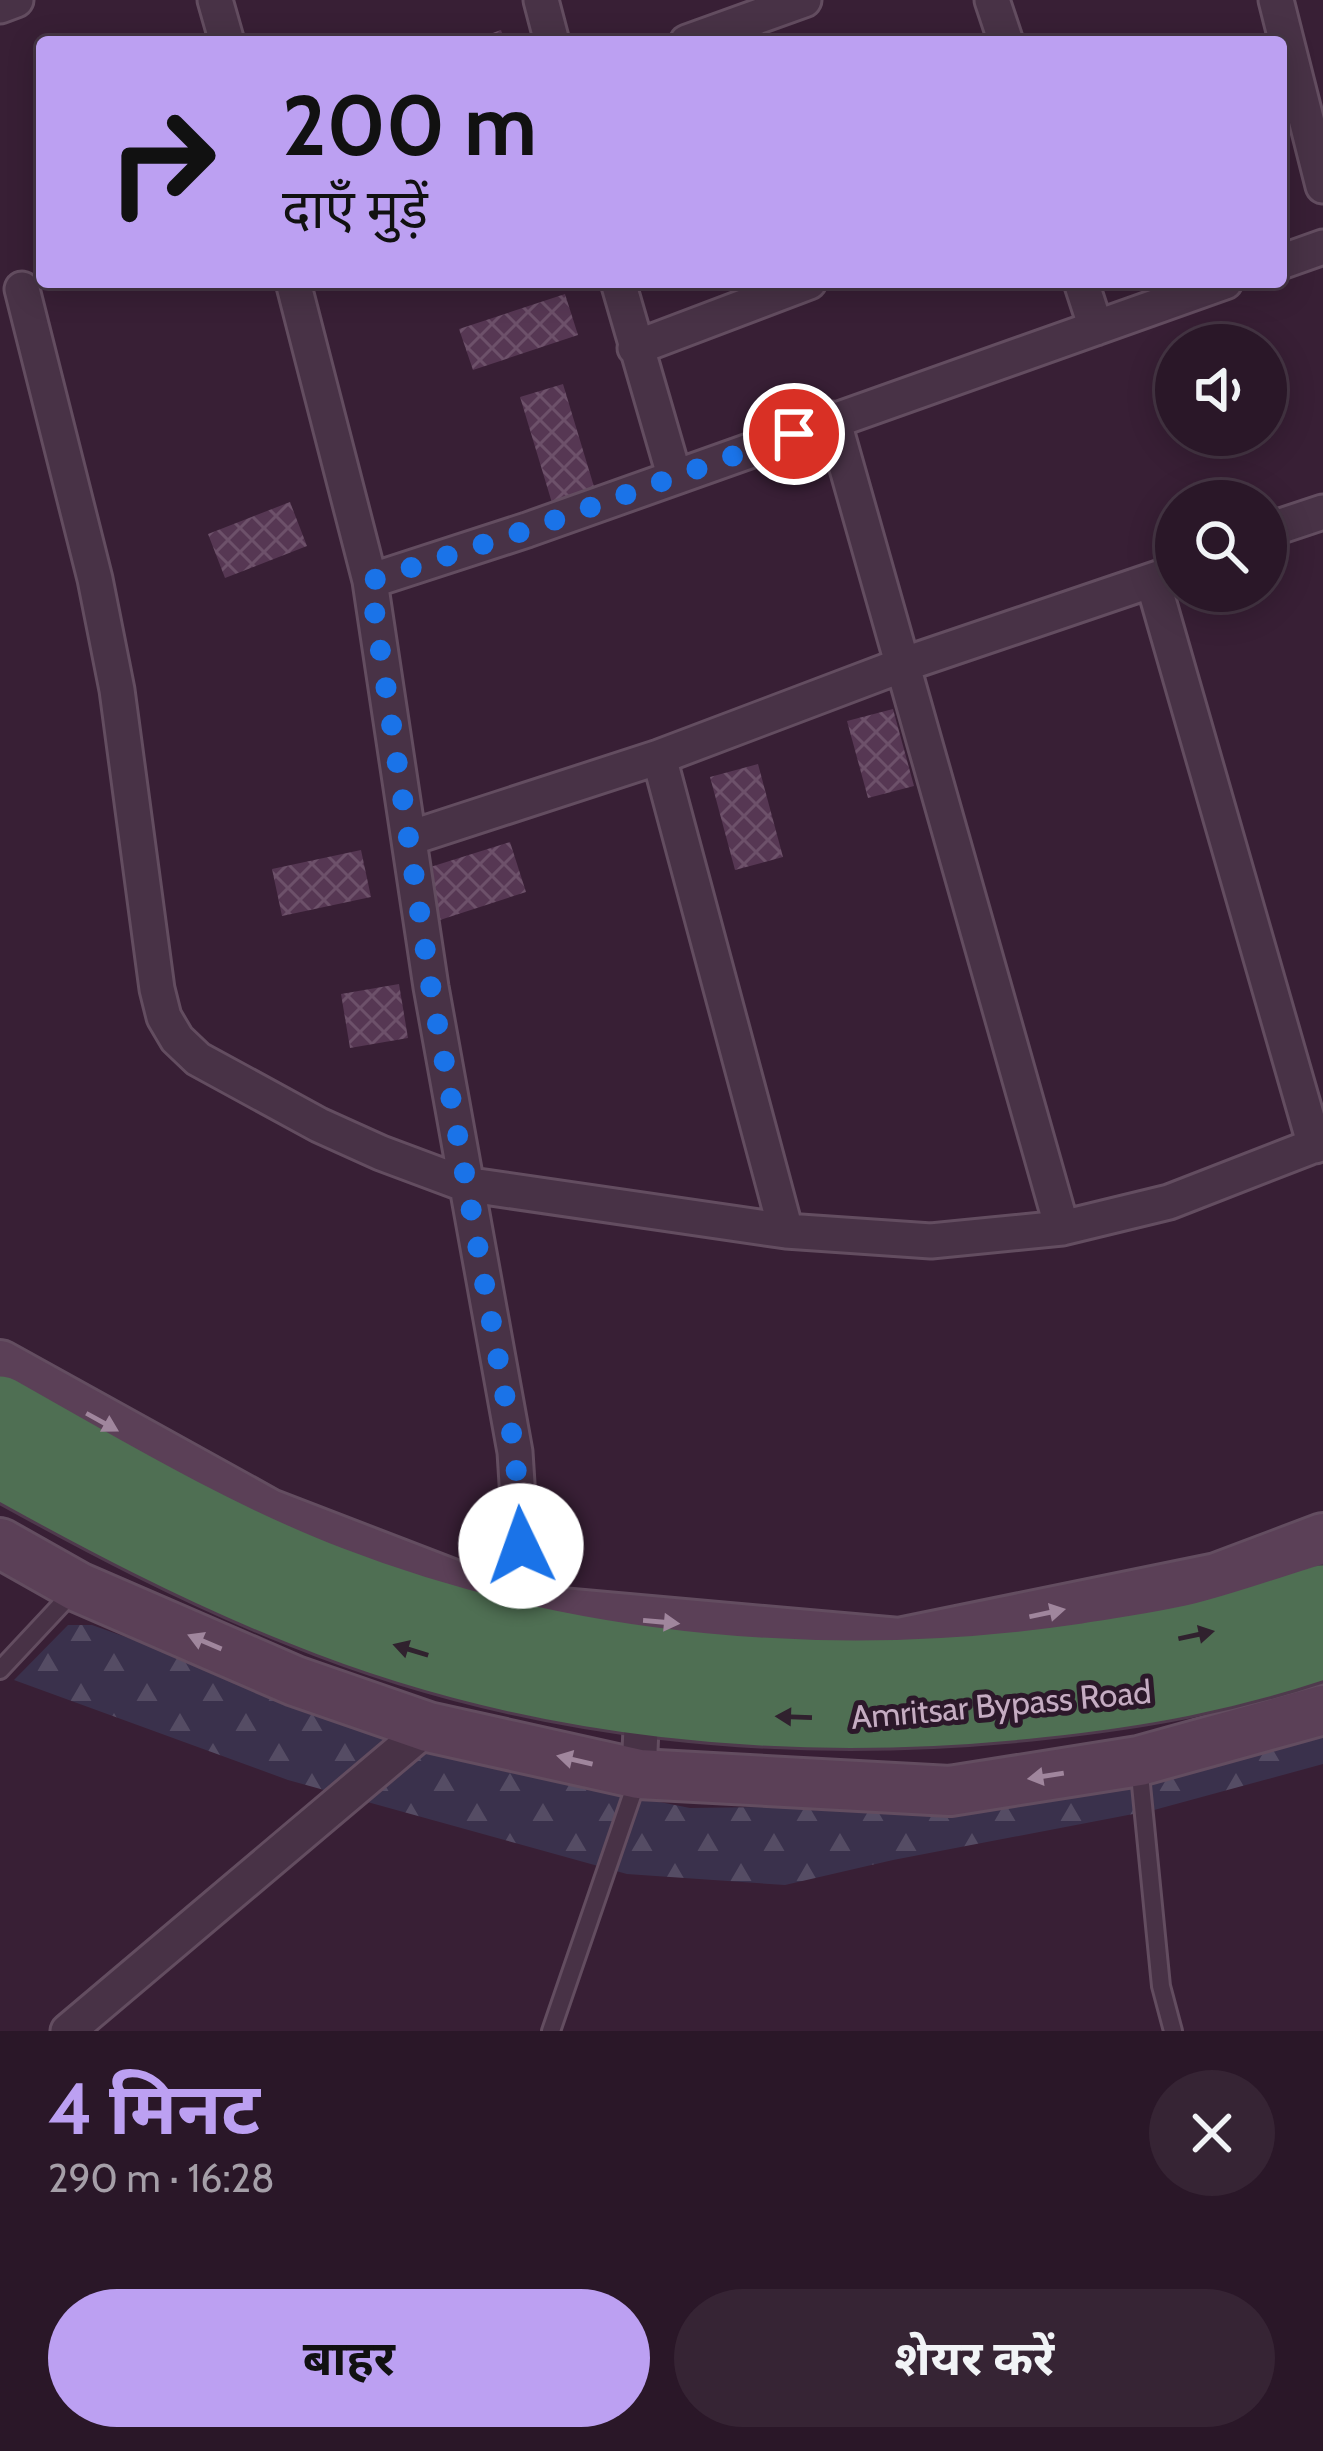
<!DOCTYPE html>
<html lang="hi">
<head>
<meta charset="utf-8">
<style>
  :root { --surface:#2a1728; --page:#362434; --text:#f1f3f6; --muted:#a59fa8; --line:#463645; --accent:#bca0f2 }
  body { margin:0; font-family:Cabin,"Noto Sans Devanagari",sans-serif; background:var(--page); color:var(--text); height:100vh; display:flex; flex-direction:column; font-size:45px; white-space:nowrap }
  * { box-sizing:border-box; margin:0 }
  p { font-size:39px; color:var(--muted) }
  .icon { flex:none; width:66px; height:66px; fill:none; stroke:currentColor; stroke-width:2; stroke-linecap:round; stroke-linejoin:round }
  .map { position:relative; height:2031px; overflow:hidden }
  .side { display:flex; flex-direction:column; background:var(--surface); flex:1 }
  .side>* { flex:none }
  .banner { position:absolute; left:36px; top:36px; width:1251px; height:252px; border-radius:12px; box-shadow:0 6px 30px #0003,0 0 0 3px var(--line); background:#bca0f2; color:#111; overflow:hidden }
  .tools { position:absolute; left:1155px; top:324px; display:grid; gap:24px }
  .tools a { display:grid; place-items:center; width:132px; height:132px; border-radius:50%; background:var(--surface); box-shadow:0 6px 30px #0003,0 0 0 3px var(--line); font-size:60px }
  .pin { position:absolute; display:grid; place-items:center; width:102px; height:102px; color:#fff; margin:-51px; border:6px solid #fff; border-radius:50%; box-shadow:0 3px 12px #0007 }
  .me { position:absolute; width:132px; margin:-66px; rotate:357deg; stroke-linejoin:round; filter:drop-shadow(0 0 9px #0008) }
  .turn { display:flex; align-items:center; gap:42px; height:252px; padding:0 48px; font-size:54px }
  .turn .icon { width:156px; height:156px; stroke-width:2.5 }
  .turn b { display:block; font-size:84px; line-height:102px }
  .round { display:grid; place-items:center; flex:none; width:126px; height:126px; border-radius:63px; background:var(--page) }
  .overview { display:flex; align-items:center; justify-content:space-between; height:204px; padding:0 48px }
  h1 { font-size:72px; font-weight:700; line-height:90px; color:var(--accent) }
  .cta { display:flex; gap:24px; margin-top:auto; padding:24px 48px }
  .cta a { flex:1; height:138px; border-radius:72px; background:var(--accent); color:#111; font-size:48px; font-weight:700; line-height:138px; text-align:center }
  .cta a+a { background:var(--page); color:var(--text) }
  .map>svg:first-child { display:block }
</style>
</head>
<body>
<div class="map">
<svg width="1323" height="2031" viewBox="0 0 1323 2031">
  <defs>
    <pattern id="forest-firs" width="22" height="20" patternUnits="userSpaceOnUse" patternTransform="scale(3)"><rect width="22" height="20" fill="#3a314c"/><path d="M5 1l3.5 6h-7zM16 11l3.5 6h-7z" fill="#554c64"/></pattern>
    <pattern id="building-cross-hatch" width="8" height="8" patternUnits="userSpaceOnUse" patternTransform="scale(3)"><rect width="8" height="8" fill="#563753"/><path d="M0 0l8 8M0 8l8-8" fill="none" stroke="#6d516a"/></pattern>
  </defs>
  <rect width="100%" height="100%" fill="#381f35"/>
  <path fill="url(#forest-firs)" d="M68,1625H92L498,1770L690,1808L954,1804L1323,1726V1764L1154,1810L893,1860L785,1885L627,1874L288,1780L14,1680Z"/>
  <path fill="url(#building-cross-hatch)" d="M501,30L505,42H470V41Z
    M565,294L578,335L473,370L459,329Z
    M563,384L595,490L552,503L520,397Z
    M290,502L307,546L225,578L208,534Z
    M893,709L914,786L868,798L847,721Z
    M758,764L783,857L735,870L710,777Z
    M510,842L526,892L440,920L424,869Z
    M361,850L371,897L282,916L272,869Z
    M399,984L408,1038L350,1048L341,994Z"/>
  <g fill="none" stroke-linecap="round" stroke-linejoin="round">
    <g stroke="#634d60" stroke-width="22">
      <path id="lane" d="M0,1670L73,1592
        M1139,1765L1161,1986L1173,2031
        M551,2031L639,1775"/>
    </g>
    <g stroke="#634d60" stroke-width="39">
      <path id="street" d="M215,0L227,42
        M541,0L552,42
        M992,0L1006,42
        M1276,0L1323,186
        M0,6L16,0
        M687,42L804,0
        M1281,262L1323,247
        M293,282L370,581L431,987L515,1452L521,1546L516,1609
        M618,282L674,475
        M1081,282L1096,328
        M22,289L95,579L117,690L157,989L164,1017L177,1039L198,1059L319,1125L381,1153L464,1184L786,1231L931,1241L1062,1228L1169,1202L1323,1142
        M635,348L809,282
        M833,419L1062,1228
        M1266,531L1323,512
        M370,581L527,530L1225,282
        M1153,582L1315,1146
        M659,757L786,1231
        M410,838L659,757L902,665L1176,572
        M639,1774L642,1705
        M68,2031L428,1727"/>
    </g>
    <g stroke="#634d60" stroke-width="54">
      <path id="secondary" d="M0,1365L269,1514L516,1609L899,1643L1217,1578L1323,1538
        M0,1543L78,1587L295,1681L428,1727L639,1774L950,1791L1139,1761L1323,1710"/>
    </g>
    <g stroke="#4f3a4d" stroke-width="69">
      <path id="highway" d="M0,1408C108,1469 215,1533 332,1578C568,1669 835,1692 1085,1655C1126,1648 1169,1643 1210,1632C1248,1622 1285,1609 1323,1597
        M0,1466C97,1520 197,1573 301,1614C535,1709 790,1733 1040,1706C1141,1695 1226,1680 1323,1647"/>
    </g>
    <use href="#lane" stroke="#483246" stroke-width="16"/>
    <use href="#street" stroke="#483246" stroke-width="33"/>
    <use href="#secondary" stroke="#5b4057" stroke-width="48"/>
    <use href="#highway" stroke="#4f6f53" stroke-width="63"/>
  </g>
  <defs><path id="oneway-solid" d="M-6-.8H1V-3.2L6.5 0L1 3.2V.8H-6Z" transform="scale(3)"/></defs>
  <g fill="#a0869d">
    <use href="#oneway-solid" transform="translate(102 1422) rotate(29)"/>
    <use href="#oneway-solid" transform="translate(1047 1613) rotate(-12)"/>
    <use href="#oneway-solid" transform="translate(661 1622) rotate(5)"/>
    <use href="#oneway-solid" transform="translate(205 1642) rotate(-157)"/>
    <use href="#oneway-solid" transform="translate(575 1760) rotate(-167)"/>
    <use href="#oneway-solid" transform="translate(1046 1776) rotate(171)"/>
  </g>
  <g fill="#30212e">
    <use href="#oneway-solid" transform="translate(1196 1635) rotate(-12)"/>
    <use href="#oneway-solid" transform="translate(411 1650) rotate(-163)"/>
    <use href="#oneway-solid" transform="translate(794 1717) rotate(-178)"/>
  </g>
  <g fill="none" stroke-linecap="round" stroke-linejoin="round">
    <path stroke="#1a73e8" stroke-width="21" stroke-dasharray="0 37.8" d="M521,1546L515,1452L431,988L370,581L527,530L794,434"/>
  </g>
  <g text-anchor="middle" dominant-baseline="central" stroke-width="10" stroke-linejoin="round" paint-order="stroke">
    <g font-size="33" fill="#c5acc2" stroke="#2c182a">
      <text transform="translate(1001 1704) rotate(-5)">Amritsar Bypass Road</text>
    </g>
  </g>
</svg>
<div class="tools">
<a><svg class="icon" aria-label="sound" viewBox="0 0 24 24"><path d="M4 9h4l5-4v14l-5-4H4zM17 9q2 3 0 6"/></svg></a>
<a><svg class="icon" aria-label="search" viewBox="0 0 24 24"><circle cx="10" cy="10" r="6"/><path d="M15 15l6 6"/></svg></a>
</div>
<div class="pin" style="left:794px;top:434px;background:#d93025"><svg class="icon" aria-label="arrive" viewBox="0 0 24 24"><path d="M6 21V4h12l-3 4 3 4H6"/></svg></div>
<svg class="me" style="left:521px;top:1546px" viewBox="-20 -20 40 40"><circle r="19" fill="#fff"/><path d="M0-13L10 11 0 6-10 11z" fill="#1a73e8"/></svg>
<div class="banner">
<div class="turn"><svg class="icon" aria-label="right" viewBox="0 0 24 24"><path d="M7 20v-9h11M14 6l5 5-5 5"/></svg><div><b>200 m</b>दाएँ मुड़ें</div></div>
</div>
</div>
<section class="side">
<div class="overview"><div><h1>4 मिनट</h1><p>290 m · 16:28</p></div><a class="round"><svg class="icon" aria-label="close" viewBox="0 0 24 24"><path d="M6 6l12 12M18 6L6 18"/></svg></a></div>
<div class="cta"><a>बाहर</a><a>शेयर करें</a></div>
</section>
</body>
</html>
